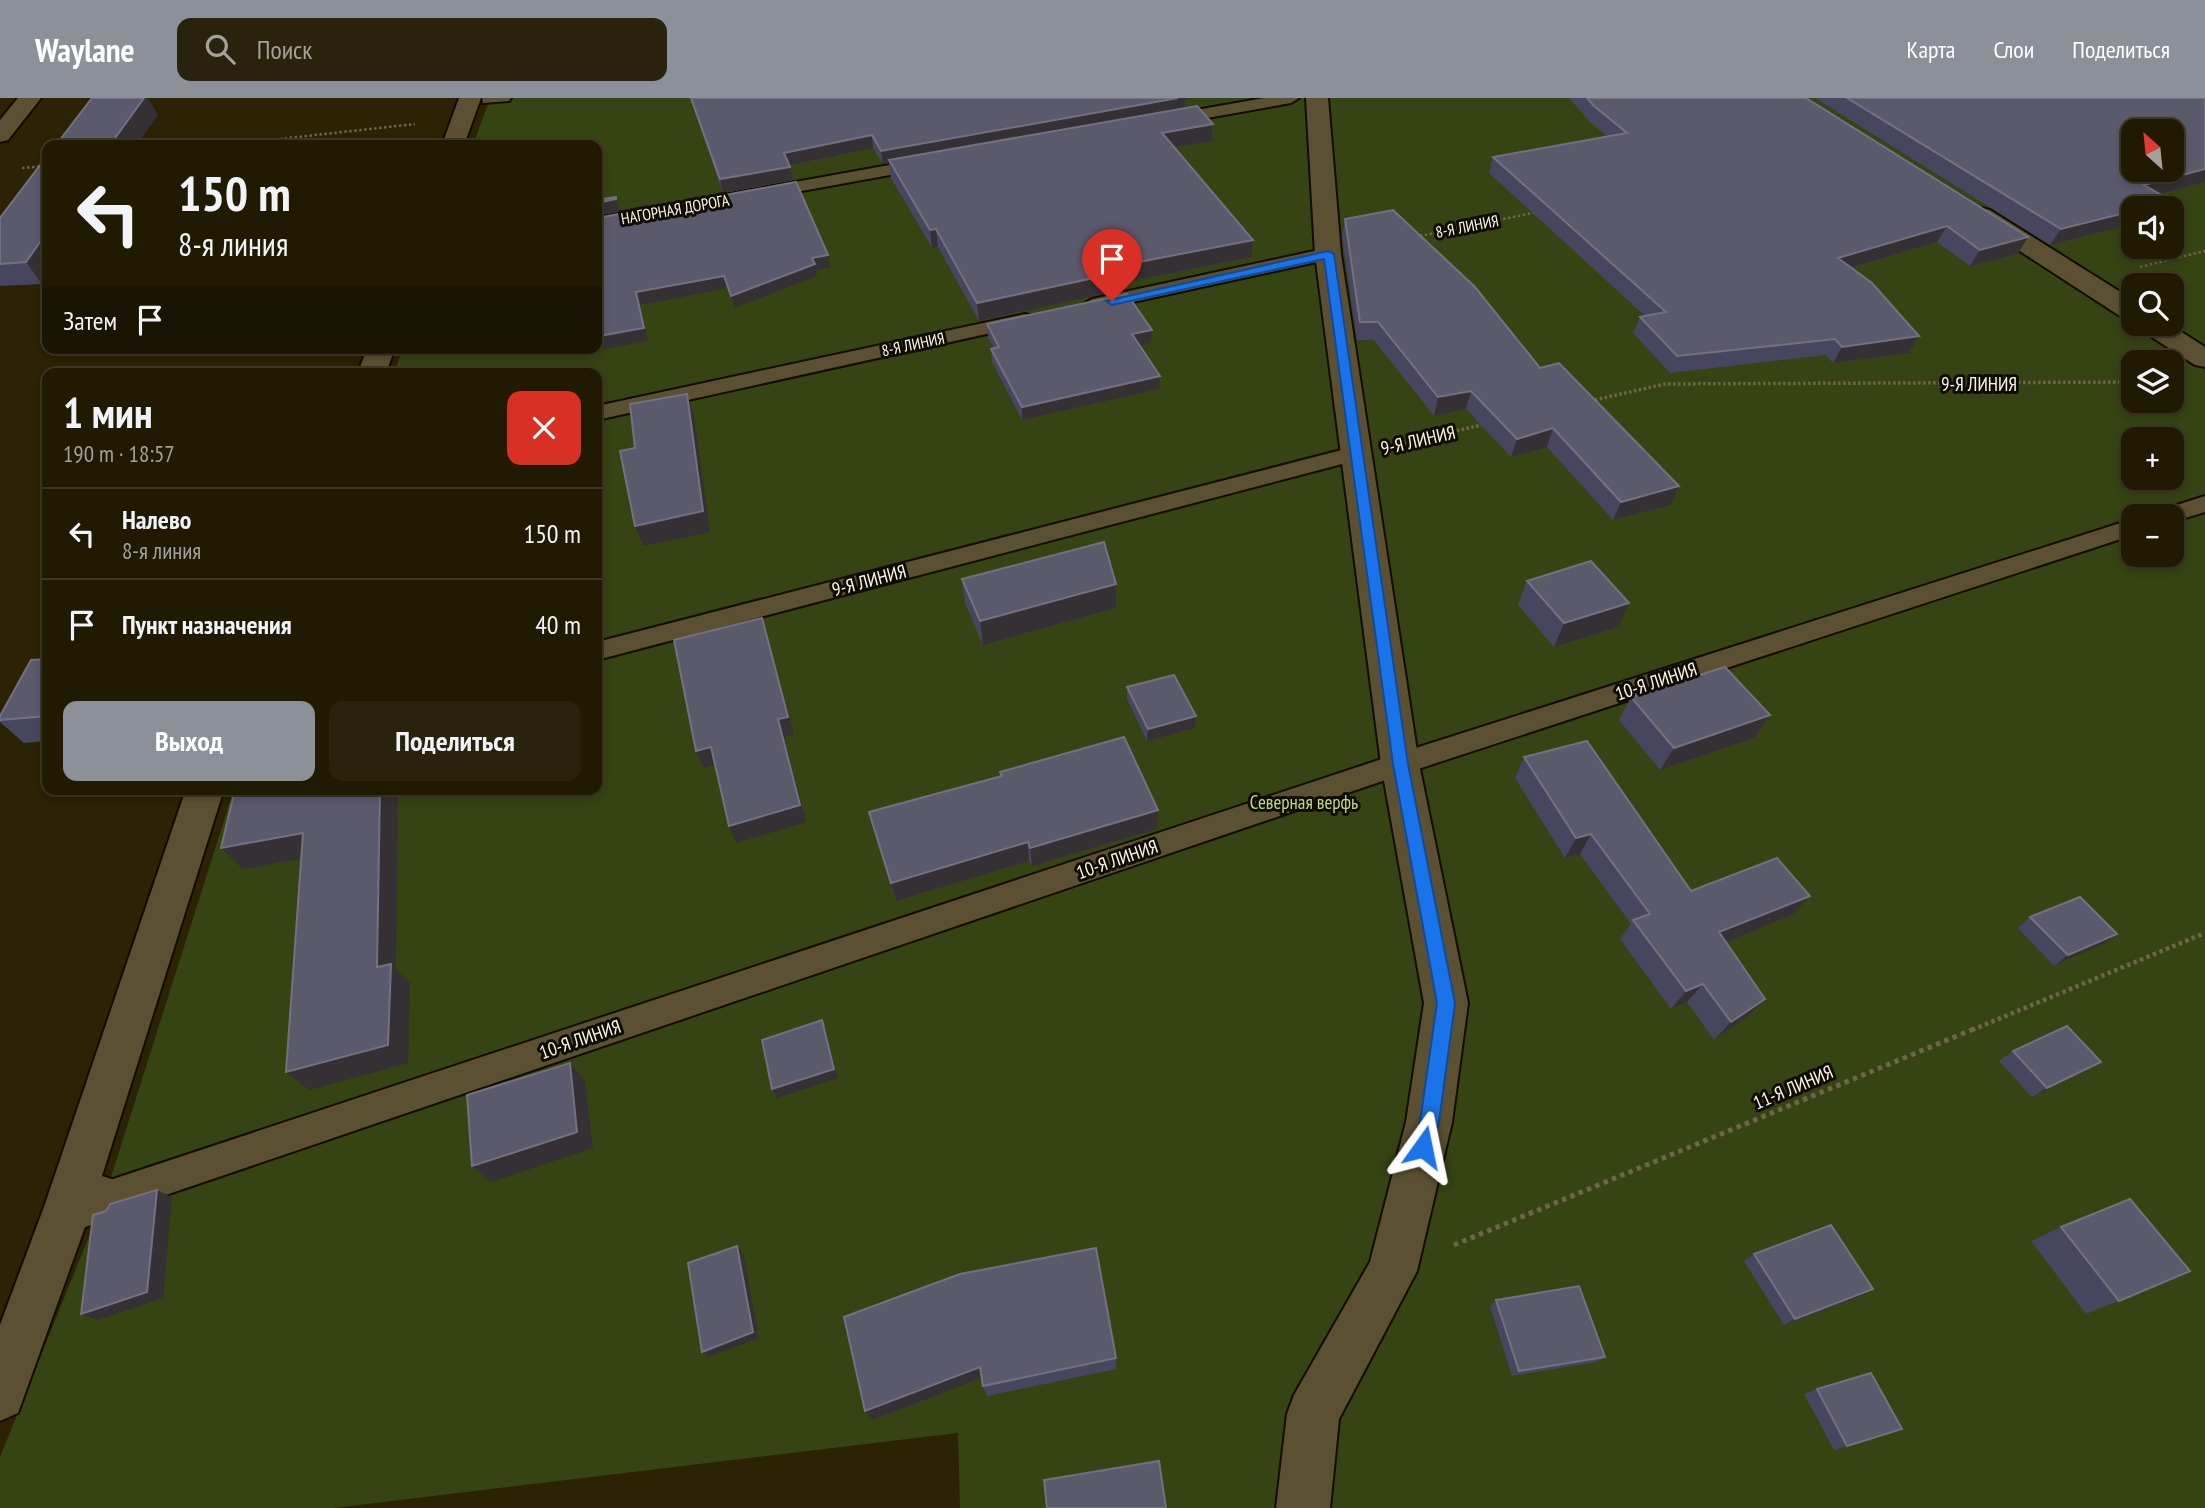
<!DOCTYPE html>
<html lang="ru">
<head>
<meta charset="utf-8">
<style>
  :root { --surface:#211a03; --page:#29230d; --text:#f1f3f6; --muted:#a2a19a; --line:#3e3825; --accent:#8c9099 }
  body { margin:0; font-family:"PT Sans Narrow",sans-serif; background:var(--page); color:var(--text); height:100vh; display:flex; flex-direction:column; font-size:26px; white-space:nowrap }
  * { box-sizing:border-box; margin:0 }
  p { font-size:23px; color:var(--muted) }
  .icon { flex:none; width:38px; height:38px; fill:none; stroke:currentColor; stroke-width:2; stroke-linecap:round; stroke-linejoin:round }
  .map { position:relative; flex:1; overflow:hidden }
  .panel { position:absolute; left:42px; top:270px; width:560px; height:427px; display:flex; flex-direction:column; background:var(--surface); border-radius:14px; box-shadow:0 4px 10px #0003,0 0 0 2px var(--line) }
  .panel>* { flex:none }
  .guide { position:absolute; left:42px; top:42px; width:560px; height:214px; border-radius:14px; box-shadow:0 4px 10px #0003,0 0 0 2px var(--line); background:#211a03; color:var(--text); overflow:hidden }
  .needle { width:46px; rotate:333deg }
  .controls { position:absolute; left:2121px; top:21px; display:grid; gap:14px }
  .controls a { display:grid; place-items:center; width:63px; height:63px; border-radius:14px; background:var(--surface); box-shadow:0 4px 10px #0003,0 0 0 2px var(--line); font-size:35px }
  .pin { position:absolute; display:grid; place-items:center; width:60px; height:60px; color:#fff; margin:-72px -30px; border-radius:50% 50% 50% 0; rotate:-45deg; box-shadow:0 0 7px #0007 }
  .pin .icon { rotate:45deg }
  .me { position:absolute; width:77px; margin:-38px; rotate:12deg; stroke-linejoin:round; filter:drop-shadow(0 0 5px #0008) }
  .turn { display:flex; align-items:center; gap:24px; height:147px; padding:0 21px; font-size:32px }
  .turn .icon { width:91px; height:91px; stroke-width:2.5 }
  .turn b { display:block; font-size:49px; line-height:60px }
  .then { display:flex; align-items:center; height:66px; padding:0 21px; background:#0003; gap:14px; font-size:26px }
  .round { display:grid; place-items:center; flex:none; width:74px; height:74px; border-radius:14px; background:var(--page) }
  .summary { display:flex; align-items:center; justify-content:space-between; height:119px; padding:0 21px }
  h1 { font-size:42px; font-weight:700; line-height:52px }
  .action { display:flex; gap:14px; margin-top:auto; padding:14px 21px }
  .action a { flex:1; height:80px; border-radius:14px; background:var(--accent); color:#fff; font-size:28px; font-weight:700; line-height:80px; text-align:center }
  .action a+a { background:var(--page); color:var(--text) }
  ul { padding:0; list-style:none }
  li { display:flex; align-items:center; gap:21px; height:91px; padding:0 21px; border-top:2px solid var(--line) }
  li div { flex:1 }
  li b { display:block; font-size:26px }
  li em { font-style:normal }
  header { display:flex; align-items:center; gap:42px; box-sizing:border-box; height:98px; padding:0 35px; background:var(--accent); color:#fff }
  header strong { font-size:33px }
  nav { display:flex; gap:38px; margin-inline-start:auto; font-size:24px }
  .search { width:490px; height:63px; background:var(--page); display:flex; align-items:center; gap:18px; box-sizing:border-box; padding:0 24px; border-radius:14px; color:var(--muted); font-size:26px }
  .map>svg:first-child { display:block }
</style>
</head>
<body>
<header>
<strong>Waylane</strong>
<div class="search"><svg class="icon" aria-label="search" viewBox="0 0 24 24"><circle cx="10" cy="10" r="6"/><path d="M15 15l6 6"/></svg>Поиск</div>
<nav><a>Карта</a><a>Слои</a><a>Поделиться</a></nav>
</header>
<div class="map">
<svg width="2205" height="1410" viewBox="0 0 2205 1410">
  <rect width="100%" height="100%" fill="#2c2204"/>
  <path fill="#364313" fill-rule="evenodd" d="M490,0H2205V1410H960L958,1335L334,1410H0V1359L104,1101L234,691H597V275H394L403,250H597V47H473ZM2133,33H2172V72H2133ZM2133,110H2172V149H2133ZM2133,187H2172V226H2133ZM2133,264H2172V303H2133ZM2133,341H2172V380H2133ZM2133,418H2172V457H2133Z"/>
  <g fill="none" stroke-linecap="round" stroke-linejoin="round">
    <g stroke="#130c00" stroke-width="4">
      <path id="lane" d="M482,0H511L509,3L483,5Z
        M1264,0H1299L1291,5L1168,27L1160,22L1168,17Z
        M928,60L937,65L934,69L597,130V120Z
        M1328,150L1337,156L1335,160L1092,213L1082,207L1092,201Z
        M1025,216L1032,218L1035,222L1032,226L597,322V308Z
        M1357,348L1365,350L1368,355L1365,360L597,562V544Z
        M2205,398V414L2172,424V418H2154L2158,413Z
        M2133,421V437L1409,674L104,1118L92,1113L87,1101L92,1089L104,1084L1400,655Z"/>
    </g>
    <g stroke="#130c00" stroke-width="4">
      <path id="street" d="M18,0H41L8,42L0,44V22Z
        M459,0H481L464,47H442Z
        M1306,0H1328L1341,156L1419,666L1468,905L1452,1024L1417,1173L1339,1321L1330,1410H1276L1287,1316L1294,1297L1370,1164L1406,1024L1424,905L1381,666L1315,156Z
        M1981,110L1990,112L2133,202V222L2123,220L1972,122L1969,117L1972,112Z
        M2137,226H2169L2205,249V269L2195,267L2141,232Z
        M367,250H395L386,275H358Z
        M186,691H224L102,1078L121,1084L128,1101L121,1118L85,1129L18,1315L0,1323V1227L44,1109Z"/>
    </g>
    <path stroke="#6e654b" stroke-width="2.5" stroke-dasharray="2.5 2.5" stroke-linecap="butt" d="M225,47L415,26
      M22,70L47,68
      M1415,139L1537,114
      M2140,169L2205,153"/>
    <path stroke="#6e654b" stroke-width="3.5" stroke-dasharray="2.5 2.5" stroke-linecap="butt" d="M1590,303L1665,286L2133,284
      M1403,345L1486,326"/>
    <path stroke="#6e654b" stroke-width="4.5" stroke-dasharray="3.5 3.5" stroke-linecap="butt" d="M1972,932L2205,835"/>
    <path stroke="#6e654b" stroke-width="5" stroke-dasharray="4.5 4.5" stroke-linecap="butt" d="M1454,1147L1976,930"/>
    <use href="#lane" fill="#5b5132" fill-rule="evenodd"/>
    <use href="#street" fill="#5b5132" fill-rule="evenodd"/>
  </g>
  <path fill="#48465e" d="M690,0H1186L1185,10L1213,26L1212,43L1175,50L1251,159L1117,186L1116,193L979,223L938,149L932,150L891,80L889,65L883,66L873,50L789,68L793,82L723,95Z
    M1569,0H1806L2018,156L1970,168L1937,144L1851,170L1909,255L1833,265L1826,257L1670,275L1633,235L1640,219L1645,218L1489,75L1493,59L1607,38L1590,24Z
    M1815,0H2205V84L2160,96L2172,103L2167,110H2133V126L2050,147Z
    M0,120L42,186L0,188Z
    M1345,121L1540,270L1679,388L1671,407L1613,422L1547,349L1511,359L1466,311L1434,318L1374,242H1357L1342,139Z
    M987,226L1151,245L1139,247L1159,291L1022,322L992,264L991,251L994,250L988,239Z
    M962,481L1116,510L983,547L965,505Z
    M1527,483L1618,529L1554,549L1518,507Z
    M47,561V643L24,645L0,624V618Z
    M1127,589L1195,630L1147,643L1127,601Z
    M1631,599L1770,617L1754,640L1660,672L1619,622Z
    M1524,659L1691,793L1792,817L1726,844L1765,901L1748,918L1714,942L1687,904L1671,911L1620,841L1631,826L1580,756L1565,760L1515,680Z
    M1000,674L1157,731L1032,768L1029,763L896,803L869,714L1000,678Z
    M2030,819L2103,846L2054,868L2018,830Z
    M2013,953L2086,973L2032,999L1999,963Z
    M2061,1129L2119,1203L2086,1216L2031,1143Z
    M1754,1156L1861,1198L1784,1227L1744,1163Z
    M1496,1202L1605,1259L1596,1264L1512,1278L1490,1208Z
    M844,1219L1116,1260V1271L987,1298L983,1288L982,1280L873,1322Z
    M1817,1291L1902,1331L1834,1352L1804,1296Z"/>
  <path fill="#343034" d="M144,0H148L158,17L137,47H110Z
    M1178,0H1186L1185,12L889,62V65L883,66L881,53Z
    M1213,26L1212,43L1161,52L1162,35Z
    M872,37L873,50L787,68L784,55Z
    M790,69L793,82L723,95L720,81Z
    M2205,71V84L2133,103L2144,87Z
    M616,99L620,113L597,118V105Z
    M2172,103L2167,110H2142Z
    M2133,113V126L2050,147L2061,131Z
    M1947,128L1937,144L1830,176L1838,160Z
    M936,131L938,149L932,150L930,132Z
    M47,134V178L42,186L26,164Z
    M2028,139L2018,156L1970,168L1980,152Z
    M1253,142L1251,159L1117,186L1116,193L979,223L977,205L1113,169Z
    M828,157L830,169L816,172L817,178L734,210L731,198L812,160Z
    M724,178L728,190L640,207L648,243L603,251L599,238L636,194Z
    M1152,232L1151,245L1132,249V236Z
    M1919,238L1909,255L1833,265L1842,249Z
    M1160,278L1159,291L1022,322V309Z
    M1471,293L1466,311L1434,318L1438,299Z
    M687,296L694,317L710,434L643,448L635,428Z
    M1553,330L1547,349L1511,359L1517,341Z
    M1679,388L1671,407L1613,422L1621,404Z
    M1116,486V510L983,547L980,523Z
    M1629,505L1618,529L1554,549L1564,525Z
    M762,520L794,636L784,639L806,724L736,745L729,728L778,621Z
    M1770,617L1754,640L1660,672L1674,650Z
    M1196,618L1195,630L1147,643L1148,631Z
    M711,649L718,666L704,670L696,653Z
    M380,691H398L396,871L410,885L408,965L309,992L286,974L377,869Z
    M1158,712L1157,731L1032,768L1030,750Z
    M303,735L323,757L243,771L221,750Z
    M1591,736L1580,756L1565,760L1576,740Z
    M1028,744L1029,763L896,803L891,785Z
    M1810,798L1792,817L1704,853L1719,834Z
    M2117,836L2103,846L2054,868L2068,857Z
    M1703,886L1687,904L1671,911L1686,893Z
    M1765,901L1748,918L1714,942L1731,924Z
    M822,922L826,932L838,980L777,1000L772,991Z
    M2101,964L2086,973L2032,999L2047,990Z
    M570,965L585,983L593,1050L491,1084L472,1068Z
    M157,1092L172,1099L163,1200L98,1222L81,1216Z
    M737,1148L743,1155L759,1240L709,1259L702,1254Z
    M1873,1191L1861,1198L1784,1227L1795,1221Z
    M980,1269L984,1279L873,1322L865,1313Z"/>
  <path fill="#5b596c" stroke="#74717f" stroke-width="2" fill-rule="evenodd" d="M92,0H144L110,47H56Z
    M691,0H1178L881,53L872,37L784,55L790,69L720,81Z
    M1587,0H1806L2028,139L1980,152L1947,128L1838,160L1872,185L1919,238L1842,249L1835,241L1677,258L1640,219L1666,214L1493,59L1627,35L1594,8Z
    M1847,0H2205V71L2144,87L2172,103L2142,110H2133V113L2061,131ZM2133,33H2172V72H2133Z
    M1197,8L1213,26L1162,35L1253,142L1113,169L1117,175L977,205L936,131L930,132L889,62Z
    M47,58V134L26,164L0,166V120Z
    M796,84L828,157L812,160L815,166L731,198L724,178L636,194L644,230L599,238L597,227V120L619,116L621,122L727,102L725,97Z
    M616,99V101L597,105V102Z
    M1393,112L1475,189L1540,270L1559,265L1679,388L1621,404L1553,330L1517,341L1471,293L1438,299L1378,224H1360L1345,121Z
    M1127,196L1152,232L1132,236L1160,278L1022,309L991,251L999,249L987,226Z
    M687,296L703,413L635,428L620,353L635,350L630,306Z
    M1104,444L1116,486L980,523L962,481Z
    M1591,463L1629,505L1564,525L1527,483Z
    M762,520L788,619L778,621L800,707L729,728L711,649L696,653L674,542Z
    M47,561V618L0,622V618L31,562Z
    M1725,569L1770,617L1674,650L1631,599Z
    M1174,577L1196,618L1148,631L1127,589Z
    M1124,639L1158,712L1030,750L1028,744L891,785L869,714L1002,678L1000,674Z
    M1587,643L1691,793L1777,760L1810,798L1719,834L1765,901L1731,924L1703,886L1686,893L1633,822L1650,816L1591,736L1576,740L1524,659Z
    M235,691H380L377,869L391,866L388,947L286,974L303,735L221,750Z
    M2080,799L2117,836L2068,857L2030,819Z
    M822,922L834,971L772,991L762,942Z
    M2067,928L2101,964L2047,990L2013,953Z
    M570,965L577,1034L472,1068L467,997Z
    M157,1092L147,1194L81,1216L93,1117L106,1113L110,1106Z
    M2130,1101L2190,1173L2119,1203L2061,1129Z
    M1831,1127L1873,1191L1795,1221L1754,1156Z
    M737,1148L753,1234L702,1254L688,1165Z
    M1096,1150L1116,1260L983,1288L980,1269L865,1313L844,1219L960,1176Z
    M1579,1188L1605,1259L1519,1273L1496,1202Z
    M1871,1275L1902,1331L1847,1348L1817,1291Z
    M1159,1363L1166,1410H1047L1044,1382Z"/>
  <path fill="#1a73e8" stroke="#114b97" stroke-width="2" d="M1328,153L1334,156L1408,666L1455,905L1439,1024L1430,1055L1423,1058L1416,1055L1413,1049L1420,1024L1437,905L1393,666L1324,161L1112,207L1106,203Z"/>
  <g text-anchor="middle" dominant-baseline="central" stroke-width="6" stroke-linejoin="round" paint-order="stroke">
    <g font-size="16" fill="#fbf5e4" stroke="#100c03">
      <text transform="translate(675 111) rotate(-10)">НАГОРНАЯ ДОРОГА</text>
      <text transform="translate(1467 128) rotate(-11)">8-Я ЛИНИЯ</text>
      <text transform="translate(913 246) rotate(-12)">8-Я ЛИНИЯ</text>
    </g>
    <g font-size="19" fill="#fbf5e4" stroke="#100c03">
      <text x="1979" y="286">9-Я ЛИНИЯ</text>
      <text transform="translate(1418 342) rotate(-13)">9-Я ЛИНИЯ</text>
      <text transform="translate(869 482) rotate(-15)">9-Я ЛИНИЯ</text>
      <text transform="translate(1656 583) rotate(-18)">10-Я ЛИНИЯ</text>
      <text transform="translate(1117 761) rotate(-19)">10-Я ЛИНИЯ</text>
      <text transform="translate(580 941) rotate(-19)">10-Я ЛИНИЯ</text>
      <text transform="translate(1793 989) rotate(-23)">11-Я ЛИНИЯ</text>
    </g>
    <g font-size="19" fill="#bdd882" stroke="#100c03">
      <text x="1304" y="704">Северная верфь</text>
    </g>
  </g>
</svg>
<div class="controls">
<a><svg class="needle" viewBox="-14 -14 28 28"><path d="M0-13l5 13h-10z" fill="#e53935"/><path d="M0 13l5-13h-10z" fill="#a2a19a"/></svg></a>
<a><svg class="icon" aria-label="sound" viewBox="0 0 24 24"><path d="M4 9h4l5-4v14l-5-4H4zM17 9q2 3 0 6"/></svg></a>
<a><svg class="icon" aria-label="search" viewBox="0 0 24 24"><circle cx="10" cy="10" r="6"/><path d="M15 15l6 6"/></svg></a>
<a><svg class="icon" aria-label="layers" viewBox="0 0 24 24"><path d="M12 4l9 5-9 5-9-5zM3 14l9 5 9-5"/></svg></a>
<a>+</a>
<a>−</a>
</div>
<div class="pin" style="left:1112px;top:203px;background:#d93025"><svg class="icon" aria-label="arrive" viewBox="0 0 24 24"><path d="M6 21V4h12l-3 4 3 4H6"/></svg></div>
<svg class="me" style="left:1423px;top:1049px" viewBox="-20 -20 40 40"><path d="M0-17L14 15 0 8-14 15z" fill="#1a73e8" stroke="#fff" stroke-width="4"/></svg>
<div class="guide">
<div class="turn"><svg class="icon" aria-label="left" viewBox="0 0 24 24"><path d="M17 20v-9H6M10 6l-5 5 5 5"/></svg><div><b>150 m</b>8-я линия</div></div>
<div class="then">Затем<svg class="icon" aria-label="arrive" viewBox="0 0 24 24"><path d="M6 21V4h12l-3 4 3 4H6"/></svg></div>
</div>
<section class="panel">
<div class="summary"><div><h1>1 мин</h1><p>190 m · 18:57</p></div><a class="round" style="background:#d93025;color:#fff"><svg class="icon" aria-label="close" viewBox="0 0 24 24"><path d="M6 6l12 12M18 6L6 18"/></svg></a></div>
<ul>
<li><svg class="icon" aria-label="left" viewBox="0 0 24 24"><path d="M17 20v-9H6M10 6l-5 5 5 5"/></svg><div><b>Налево</b><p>8-я линия</p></div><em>150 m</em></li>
<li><svg class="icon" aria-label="arrive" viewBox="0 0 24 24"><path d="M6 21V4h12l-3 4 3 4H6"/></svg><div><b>Пункт назначения</b></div><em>40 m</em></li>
</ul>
<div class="action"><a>Выход</a><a>Поделиться</a></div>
</section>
</div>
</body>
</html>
